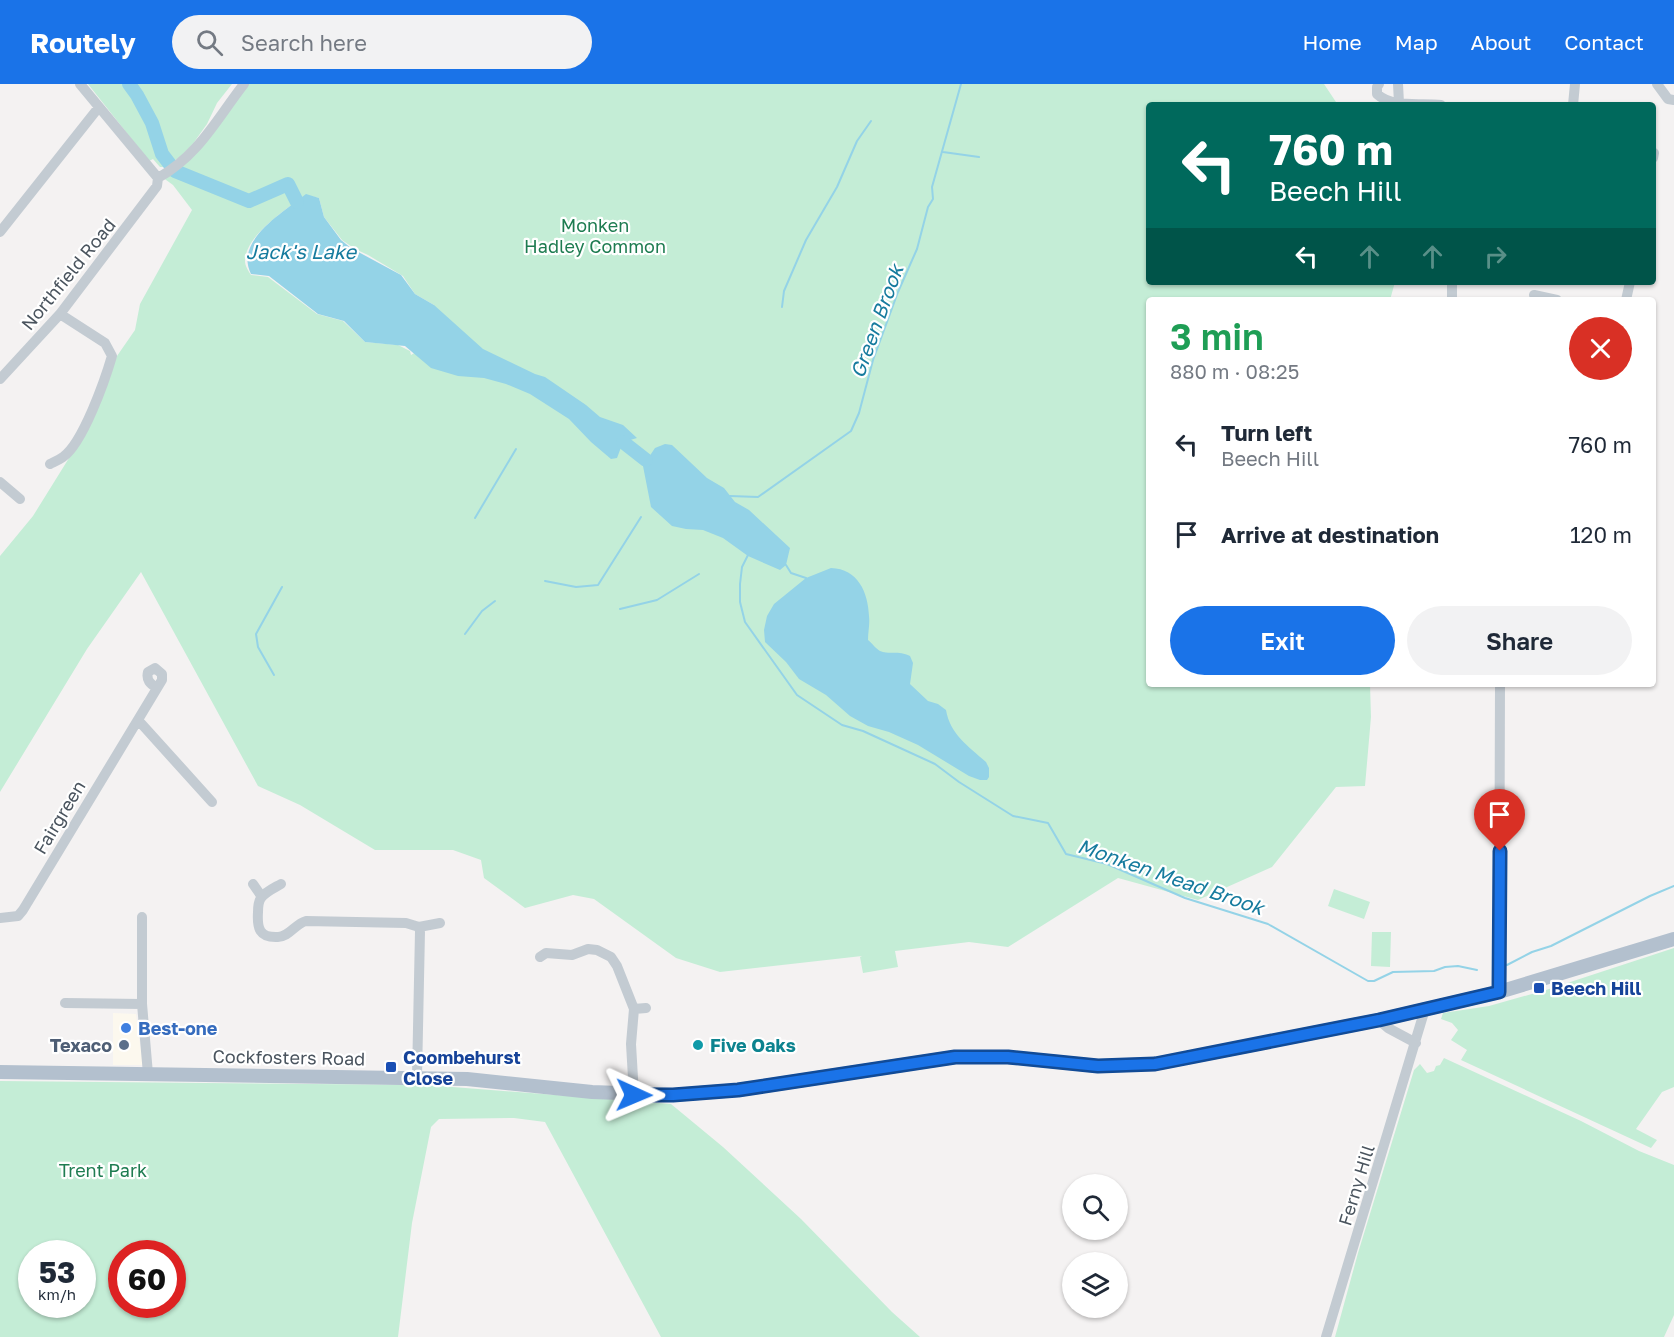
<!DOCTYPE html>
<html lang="en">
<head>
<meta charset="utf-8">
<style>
  :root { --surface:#fff; --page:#f2f2f3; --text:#1f2937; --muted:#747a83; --accent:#1a73e8 }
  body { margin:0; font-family:"Golos Text",sans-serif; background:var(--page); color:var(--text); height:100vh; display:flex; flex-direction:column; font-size:22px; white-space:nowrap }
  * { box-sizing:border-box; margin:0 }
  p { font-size:20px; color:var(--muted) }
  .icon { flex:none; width:33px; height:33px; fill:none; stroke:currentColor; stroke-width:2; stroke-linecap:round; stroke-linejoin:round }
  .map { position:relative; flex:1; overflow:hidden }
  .drawer { position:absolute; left:1146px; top:213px; width:510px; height:390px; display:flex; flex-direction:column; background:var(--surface); border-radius:6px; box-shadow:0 2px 4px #0004 }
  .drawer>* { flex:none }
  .hud { position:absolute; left:1146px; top:18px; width:510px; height:183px; border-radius:6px; box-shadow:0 2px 4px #0004; background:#00695c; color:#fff; overflow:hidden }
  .fabs { position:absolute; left:1062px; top:1090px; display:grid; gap:12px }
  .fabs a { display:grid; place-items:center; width:66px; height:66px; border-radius:50%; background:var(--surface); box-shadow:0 2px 4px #0004; font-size:30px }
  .speed { position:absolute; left:18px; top:1156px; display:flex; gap:12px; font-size:30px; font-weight:700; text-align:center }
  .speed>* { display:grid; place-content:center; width:78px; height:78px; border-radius:50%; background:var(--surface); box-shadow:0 2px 4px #0004; line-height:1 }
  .speed small { font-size:15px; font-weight:400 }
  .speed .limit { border:9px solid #d22; background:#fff; color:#111 }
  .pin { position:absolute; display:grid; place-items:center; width:51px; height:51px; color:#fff; margin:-62px -26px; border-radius:50% 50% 50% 0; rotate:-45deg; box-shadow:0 0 6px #0007 }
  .pin .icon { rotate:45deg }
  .me { position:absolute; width:66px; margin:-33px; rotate:91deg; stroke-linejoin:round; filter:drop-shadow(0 0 4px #0008) }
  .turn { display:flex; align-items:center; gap:21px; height:126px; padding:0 24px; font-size:27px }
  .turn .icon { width:78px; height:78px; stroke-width:2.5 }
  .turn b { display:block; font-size:42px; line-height:51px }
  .lanes { display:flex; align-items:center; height:57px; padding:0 24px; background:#0003; justify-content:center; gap:30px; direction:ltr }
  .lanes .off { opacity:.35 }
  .round { display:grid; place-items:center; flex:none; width:63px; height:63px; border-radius:32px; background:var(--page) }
  .summary { display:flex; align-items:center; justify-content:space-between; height:102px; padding:0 24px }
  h1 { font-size:36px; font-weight:600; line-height:45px; color:#1e9e55 }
  .action { display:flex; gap:12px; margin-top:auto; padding:12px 24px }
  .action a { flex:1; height:69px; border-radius:36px; background:var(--accent); color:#fff; font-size:24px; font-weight:600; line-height:69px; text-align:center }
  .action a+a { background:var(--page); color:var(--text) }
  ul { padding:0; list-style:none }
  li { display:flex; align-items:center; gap:18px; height:90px; padding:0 24px }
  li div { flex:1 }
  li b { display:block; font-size:22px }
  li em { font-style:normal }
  header { display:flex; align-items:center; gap:36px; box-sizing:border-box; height:84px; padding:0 30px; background:var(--accent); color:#fff }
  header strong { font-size:28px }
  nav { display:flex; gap:33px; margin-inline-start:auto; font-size:21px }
  .search { width:420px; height:54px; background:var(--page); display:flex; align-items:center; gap:15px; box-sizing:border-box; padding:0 21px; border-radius:33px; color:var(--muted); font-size:22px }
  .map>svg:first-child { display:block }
</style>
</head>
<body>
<header>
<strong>Routely</strong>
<div class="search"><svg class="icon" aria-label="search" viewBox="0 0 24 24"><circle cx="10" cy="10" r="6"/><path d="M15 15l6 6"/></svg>Search here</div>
<nav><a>Home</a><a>Map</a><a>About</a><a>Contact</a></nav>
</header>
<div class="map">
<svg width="1674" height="1253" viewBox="0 0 1674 1253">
  <rect width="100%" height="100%" fill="#f4f2f2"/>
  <path fill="#fcf8ee" d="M113,929L136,930L143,981H113Z"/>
  <path fill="#c4edd6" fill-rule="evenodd" d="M88,0H232L217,19L207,40L187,68L165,83H160L153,75L149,77Z
    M248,0H1324L1338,21H1149V198H1395L1390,216H1149V600H1370L1371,633L1365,702L1336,703L1272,783L1198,816L1118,794L1008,863L969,858L895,867L898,883L863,889L860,873L862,872L720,888L676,874L594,815L573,811L525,824L484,794L481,776L453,766H375L300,721L258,702L141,488L87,565L0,708V472L33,432L92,337L117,272L135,246L140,220L192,126L173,101L162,93ZM306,111L319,114L324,133L342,156L355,165L368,171L403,192L415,210L434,221L426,262L411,271L410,267L398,261L365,258L343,237L317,230L268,193L251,191C248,186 245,182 245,177C245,152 286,125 306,111Z
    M1334,805L1370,818L1364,835L1328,822Z
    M1372,848H1391L1390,883L1371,882Z
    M1674,864V1003L1662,1008L1636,1045L1657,1056L1651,1064L1461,976L1467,966L1451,956L1458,946L1452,939L1441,935L1443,929L1489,922L1546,906Z
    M1444,974L1581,1037L1639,1067L1674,1081V1231L1664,1253H1335L1358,1169L1414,986L1420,980L1427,989L1434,987L1436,982L1440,981Z
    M0,997L427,1001L671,1020L723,1063L801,1135L892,1228L920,1253H661L545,1038L514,1034L439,1035L431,1043L412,1139L398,1253H0ZM32,1170H82V1221H32ZM122,1170H172V1221H122Z"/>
  <path fill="#94d3e7" d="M306,110L319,114L324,133L341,156L351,164L401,191L415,210L434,221L483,265L535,290L545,293L586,321L600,333L623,341L637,354L623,358L617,374L611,375L591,358L569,335L530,310L506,300L484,294L458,292L431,284L405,262L365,258L344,237L318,230L269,192L251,190C234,156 283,129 306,110Z
    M665,360L672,361L707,394L724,404L735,418L749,426L790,464L786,481L780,486L748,472L723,454L703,446L686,445L672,442L651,423L643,382L655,364Z
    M831,484C858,485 868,508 869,532C870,540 868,548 868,556C872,559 876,565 880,567C890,571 898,566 910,572L913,579L910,600L928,617L938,620L946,626C950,650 968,662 986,678L989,684V693L987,696H980L969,692L918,661L889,648L868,642L850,632L826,611L799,595L786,578L765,558L764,546L767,532L774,520L806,494Z"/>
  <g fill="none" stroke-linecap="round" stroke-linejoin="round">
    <path stroke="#94d3e7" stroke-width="2" d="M943,68L979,73
      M782,223L784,207L806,156L837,103L857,57L871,37
      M730,412L758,413L851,347L859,329L873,276L898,208L917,165L928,123L933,115L932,103L961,0
      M475,434L516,365
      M748,471L742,483L740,500V518L745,538L797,611L842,641L863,647L935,680L959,698L1013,732L1048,739L1066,770L1107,780L1185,814L1268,840L1368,897H1374L1393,888L1434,887L1445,883L1458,882L1477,886
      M786,481L791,489L806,494
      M545,497L576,503L598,501L641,433
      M620,525L657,516L699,490
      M465,550L482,527L495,517
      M274,591L258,563L256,550L282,503
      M1507,881L1532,868L1551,862L1650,812L1674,802"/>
    <path stroke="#94d3e7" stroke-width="14" d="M129,0L137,11L152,39L162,70L175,87L249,117L288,100L297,118
      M623,358L646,376"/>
    <path stroke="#c3cbd2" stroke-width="10" d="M1379,0L1377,3V10C1393,25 1421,18 1441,21
      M1398,0L1399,19
      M1657,0L1668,15L1674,16
      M1573,21L1575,0
      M1653,74L1654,69
      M158,94C199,71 216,36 244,0
      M0,148L99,23
      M1534,211L1557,216
      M1452,216V198
      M1626,216L1630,198
      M0,295L60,230L157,102L158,94L80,0
      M50,380C54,378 59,376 63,373C83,359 105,296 112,272L105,259L60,230
      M0,398L20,415
      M138,636L212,718
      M253,800L262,813
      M281,800C274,804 265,808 261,814C258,818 258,824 258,828C257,844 259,854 278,853C289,853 295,840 306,837L406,839L419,843L440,839
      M142,833V920L148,990
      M0,834L18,832L23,826L162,596V590L155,584L148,588C146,596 150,600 157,604
      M540,873L546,869L572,871L588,865L597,866L611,873L617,882L634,925L631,960L634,1011
      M1499,908L1500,600
      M65,919L142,920
      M634,925L646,924
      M1379,936L1388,944L1416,959
      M417,993L420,847L419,843
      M1326,1253L1425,925"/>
    <path stroke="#b3c0ce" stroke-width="14" d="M0,988L467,995L592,1008L673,1011L738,1006L955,973H1008L1098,982L1155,980L1379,936L1499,908L1674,855"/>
  </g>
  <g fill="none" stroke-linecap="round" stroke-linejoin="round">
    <g stroke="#114b97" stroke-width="15">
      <path id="route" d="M634,1011H673L738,1006L955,973H1008L1098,982L1155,980L1379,936L1499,908L1500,767"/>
    </g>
    <use href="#route" stroke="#1a73e8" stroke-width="10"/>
  </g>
  <g fill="#1a4fb4" stroke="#fff" stroke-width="2">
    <rect x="1533" y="898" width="12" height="12" rx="3"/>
    <rect x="385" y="977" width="12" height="12" rx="3"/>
  </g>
  <circle fill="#3f7fe0" stroke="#fff" stroke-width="2" cx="126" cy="944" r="6"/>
  <circle fill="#5c6f8a" stroke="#fff" stroke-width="2" cx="124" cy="961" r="6"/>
  <circle fill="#0f9aa8" stroke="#fff" stroke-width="2" cx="698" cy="961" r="6"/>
  <g text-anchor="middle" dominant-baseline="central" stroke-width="4.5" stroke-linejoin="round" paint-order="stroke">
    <g font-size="18" fill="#1e7c51" stroke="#fff">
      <text x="595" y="141">Monken<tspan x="595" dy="21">Hadley Common</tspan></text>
      <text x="103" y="1086">Trent Park</text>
    </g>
    <g font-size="18" fill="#4a545e" stroke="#fff">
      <text transform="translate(68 190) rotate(-51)">Northfield Road</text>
      <text transform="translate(59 733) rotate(-59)">Fairgreen</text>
      <text transform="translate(289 973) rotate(1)">Cockfosters Road</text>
      <text transform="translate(1356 1101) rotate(-73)">Ferny Hill</text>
    </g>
    <g font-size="18" font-weight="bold" fill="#164399" stroke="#fff" text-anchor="start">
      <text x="1551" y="904">Beech Hill</text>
      <text x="403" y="973">Coombehurst<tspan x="403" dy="21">Close</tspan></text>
    </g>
    <g font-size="18" font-weight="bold" fill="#366cbe" stroke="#fff" text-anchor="start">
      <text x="138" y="944">Best-one</text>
    </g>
    <g font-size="18" font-weight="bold" fill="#4e5e75" stroke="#fff" text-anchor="end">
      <text x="112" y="961">Texaco</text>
    </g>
    <g font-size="18" font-weight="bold" fill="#0d838f" stroke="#fff" text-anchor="start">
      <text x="710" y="961">Five Oaks</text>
    </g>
    <g font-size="20" font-style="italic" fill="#167b9e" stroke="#fff">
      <text x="301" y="167">Jack's Lake</text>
      <text transform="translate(876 237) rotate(-70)">Green Brook</text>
      <text transform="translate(1171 792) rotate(19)">Monken Mead Brook</text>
    </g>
  </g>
</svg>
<div class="fabs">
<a><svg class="icon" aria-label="search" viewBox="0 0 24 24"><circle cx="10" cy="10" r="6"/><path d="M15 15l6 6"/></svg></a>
<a><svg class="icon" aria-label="layers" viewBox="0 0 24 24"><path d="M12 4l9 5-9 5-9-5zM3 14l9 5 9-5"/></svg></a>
</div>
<div class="speed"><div>53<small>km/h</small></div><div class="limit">60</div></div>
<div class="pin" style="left:1500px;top:767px;background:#d93025"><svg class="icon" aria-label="arrive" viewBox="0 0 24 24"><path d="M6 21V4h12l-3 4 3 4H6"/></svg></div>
<svg class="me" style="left:634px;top:1011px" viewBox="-20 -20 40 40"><path d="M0-17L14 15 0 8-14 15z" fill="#1a73e8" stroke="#fff" stroke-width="4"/></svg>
<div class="hud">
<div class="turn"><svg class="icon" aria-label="left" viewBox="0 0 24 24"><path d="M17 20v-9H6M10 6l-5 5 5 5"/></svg><div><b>760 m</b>Beech Hill</div></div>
<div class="lanes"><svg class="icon" aria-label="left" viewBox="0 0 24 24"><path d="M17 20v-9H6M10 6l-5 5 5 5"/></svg><svg class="icon off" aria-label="ahead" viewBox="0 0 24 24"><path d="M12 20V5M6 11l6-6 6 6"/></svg><svg class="icon off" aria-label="ahead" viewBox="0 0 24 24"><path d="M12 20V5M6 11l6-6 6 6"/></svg><svg class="icon off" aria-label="right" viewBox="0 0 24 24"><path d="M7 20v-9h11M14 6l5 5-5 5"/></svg></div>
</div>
<section class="drawer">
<div class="summary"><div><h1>3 min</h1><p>880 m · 08:25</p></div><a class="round" style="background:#d93025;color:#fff"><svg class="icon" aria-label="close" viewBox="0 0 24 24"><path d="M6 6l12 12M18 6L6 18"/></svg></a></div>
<ul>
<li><svg class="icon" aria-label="left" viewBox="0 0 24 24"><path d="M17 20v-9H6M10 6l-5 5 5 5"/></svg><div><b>Turn left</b><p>Beech Hill</p></div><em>760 m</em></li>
<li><svg class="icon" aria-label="arrive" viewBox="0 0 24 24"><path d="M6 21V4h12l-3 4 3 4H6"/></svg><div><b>Arrive at destination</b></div><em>120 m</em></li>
</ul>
<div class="action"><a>Exit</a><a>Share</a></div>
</section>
</div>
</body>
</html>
